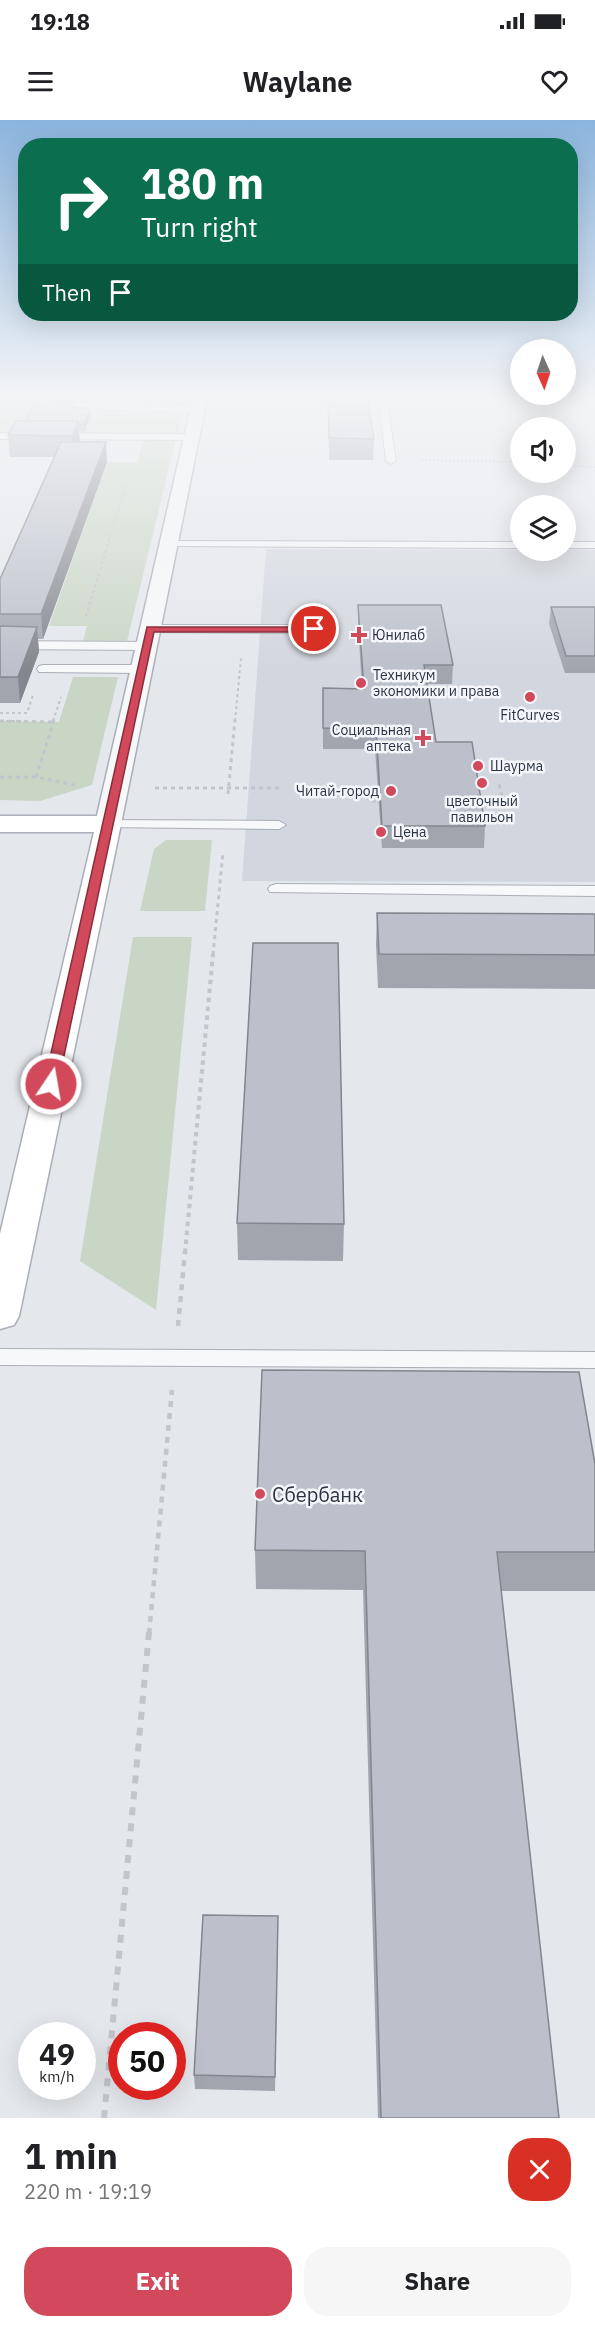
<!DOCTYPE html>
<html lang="en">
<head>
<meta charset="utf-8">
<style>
  :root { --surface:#fff; --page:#f6f6f6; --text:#202124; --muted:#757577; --accent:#d1495b }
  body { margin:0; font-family:"IBM Plex Sans",sans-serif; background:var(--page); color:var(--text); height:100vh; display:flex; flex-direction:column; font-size:22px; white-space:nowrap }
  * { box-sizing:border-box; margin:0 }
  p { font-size:20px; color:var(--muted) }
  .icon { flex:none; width:33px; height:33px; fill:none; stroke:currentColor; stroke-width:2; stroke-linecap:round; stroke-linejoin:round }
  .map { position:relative; height:1998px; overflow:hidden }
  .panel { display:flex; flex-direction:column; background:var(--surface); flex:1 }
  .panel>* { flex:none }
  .top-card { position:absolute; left:18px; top:18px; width:560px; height:183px; border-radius:24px; box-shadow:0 6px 24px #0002; background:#0b6e4f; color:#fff; overflow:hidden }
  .needle { width:39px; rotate:177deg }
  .buttons { position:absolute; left:510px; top:219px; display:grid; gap:12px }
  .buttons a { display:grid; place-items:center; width:66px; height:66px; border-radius:50%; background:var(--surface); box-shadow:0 6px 24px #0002; font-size:30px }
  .speed { position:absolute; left:18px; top:1902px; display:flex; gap:12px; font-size:30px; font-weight:700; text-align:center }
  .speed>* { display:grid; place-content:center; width:78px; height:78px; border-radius:50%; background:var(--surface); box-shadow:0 6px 24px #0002; line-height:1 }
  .speed small { font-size:15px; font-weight:400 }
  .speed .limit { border:9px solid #d22; background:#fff; color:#111 }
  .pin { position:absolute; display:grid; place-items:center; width:51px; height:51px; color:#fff; margin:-26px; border:3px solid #fff; border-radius:50%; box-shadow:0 2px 6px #0007 }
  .me { position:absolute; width:66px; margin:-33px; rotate:12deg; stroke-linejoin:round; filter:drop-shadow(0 0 4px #0008) }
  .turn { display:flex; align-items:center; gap:21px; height:126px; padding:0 24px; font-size:27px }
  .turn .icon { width:78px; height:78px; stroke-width:2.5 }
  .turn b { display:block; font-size:42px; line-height:51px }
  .then { display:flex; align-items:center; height:57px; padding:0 24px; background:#0003; gap:12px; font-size:22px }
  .round { display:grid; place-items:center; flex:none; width:63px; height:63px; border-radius:24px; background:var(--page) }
  .summary { display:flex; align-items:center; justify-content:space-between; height:102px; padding:0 24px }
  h1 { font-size:36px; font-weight:700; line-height:45px }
  .action { display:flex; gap:12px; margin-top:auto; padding:12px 24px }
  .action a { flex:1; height:69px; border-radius:24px; background:var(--accent); color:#fff; font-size:24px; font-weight:700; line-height:69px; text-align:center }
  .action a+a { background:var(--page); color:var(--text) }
  .status { display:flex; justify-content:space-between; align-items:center; height:42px; padding:0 30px; background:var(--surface); direction:ltr }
  .status svg { height:16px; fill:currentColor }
  header { display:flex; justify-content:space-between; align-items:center; height:78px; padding:0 24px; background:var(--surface); font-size:27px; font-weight:700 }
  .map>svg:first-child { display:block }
</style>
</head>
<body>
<div class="status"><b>19:18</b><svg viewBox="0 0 49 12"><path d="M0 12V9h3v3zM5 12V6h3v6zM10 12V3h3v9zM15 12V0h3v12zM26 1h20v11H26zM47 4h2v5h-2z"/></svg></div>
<header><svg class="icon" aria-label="menu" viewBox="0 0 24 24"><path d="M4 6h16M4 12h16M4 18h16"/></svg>Waylane<svg class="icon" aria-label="heart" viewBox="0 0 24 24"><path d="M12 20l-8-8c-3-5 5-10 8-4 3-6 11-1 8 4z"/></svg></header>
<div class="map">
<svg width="595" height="1998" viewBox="0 0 595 1998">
  <rect width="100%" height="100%" fill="#e4e7ec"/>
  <path fill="#d2d6de" d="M266,429L595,430V762L242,761Z"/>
  <path fill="#c9d6c5" d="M83,274H187L184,287C150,287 113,288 81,277Z
    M0,283L165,292L182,296L178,313L0,312Z
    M144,319H176L127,521H83L87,506H49L107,342H137Z
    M73,557H118L92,665L40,681L0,680V601L59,602Z
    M166,720H212L205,791H140L154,729Z
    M133,817H192L156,1190L80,1141Z"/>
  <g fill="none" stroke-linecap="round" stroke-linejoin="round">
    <g stroke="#a9aeb7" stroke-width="2">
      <path id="service" d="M0,274L99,284L198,286L202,289L198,292C132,291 65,290 0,276Z
        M378,274H386L396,341L391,344L386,341Z
        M0,313L192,314L196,317L192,320L0,319Z
        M169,421L520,422V428L165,426L164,424Z
        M566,422H595V428H566Z
        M150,505H314L320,509L314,513L146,512V506Z
        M0,521L146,522L152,526L146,530L0,529Z
        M43,545H142L148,549L142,553L39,552L37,549L39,546Z
        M108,700L279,701L286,705L279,709L103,707L101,704L103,701Z
        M276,764L595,766V776L270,772L268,769L270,766Z
        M0,1229L595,1232V1248L0,1245Z"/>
    </g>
    <g stroke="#a9aeb7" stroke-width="3">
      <path id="tertiary" d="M194,274H208L121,704L117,709L108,712L99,709L95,704Z"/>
    </g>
    <g stroke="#a9aeb7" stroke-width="3">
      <path id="secondary" d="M0,696H108L117,699L121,704L19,1196L14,1205L0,1209V1114L94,712H0Z"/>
    </g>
    <path stroke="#c2c5cb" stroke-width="1.5" stroke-dasharray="2 2" stroke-linecap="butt" d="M421,340L520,342
      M566,345L595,347
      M110,418L132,345"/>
    <path stroke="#c2c5cb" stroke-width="2" stroke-dasharray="3 3" stroke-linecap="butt" d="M86,496L110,417
      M0,593H27L33,575
      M0,601H22
      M53,601L61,577
      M235,601L241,538"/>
    <path stroke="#c2c5cb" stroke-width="3" stroke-dasharray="4 4" stroke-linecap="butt" d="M0,601L53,602
      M0,657H36L79,666
      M36,657L54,600
      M155,668H280
      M367,668L369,681H382
      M228,674L235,600
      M476,681H503L499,663
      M213,835L223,732"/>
    <path stroke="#c2c5cb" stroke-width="4" stroke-dasharray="4.5 4.5" stroke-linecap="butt" d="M185,1133L213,834"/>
    <path stroke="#c2c5cb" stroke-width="4.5" stroke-dasharray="6 6" stroke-linecap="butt" d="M178,1206L185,1132
      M149,1514L172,1270"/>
    <path stroke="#c2c5cb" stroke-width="6" stroke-dasharray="8 8" stroke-linecap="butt" d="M104,1998L149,1512"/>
    <use href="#service" fill="#f7f8fa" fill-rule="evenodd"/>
    <use href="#tertiary" fill="#f7f8fa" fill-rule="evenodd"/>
    <use href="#secondary" fill="#fff" fill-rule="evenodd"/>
  </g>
  <path fill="#a1a5ae" d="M42,274H83L80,280L42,276Z
    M328,274H368L370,294L374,319L373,340H329Z
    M75,288H90L91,296L84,311H79L80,322L107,342L43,519H38L39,532L20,583H0V459L54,337H10L8,315L25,301Z
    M358,485L453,545L452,564H427L436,622L485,706L484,728H382L375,629H323V568L362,569L358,503Z
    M551,487H595V553H565L549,504Z
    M377,793L595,794V869L378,868L376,825Z
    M237,1103L344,1104L343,1141L238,1140Z
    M595,1344V1471H501L559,1998H378L363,1470L256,1469L255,1430Z
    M278,1811L275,1971L195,1969L194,1955Z"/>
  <path fill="#83868d" d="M90,288L91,296L84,311V304Z
    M78,301L80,322L74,337L72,316Z
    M106,322L107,342L43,519L41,494Z
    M37,507L39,532L20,583L18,557Z"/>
  <path fill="#bbc0ca" stroke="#83868d" stroke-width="1.5" d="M328,274H368L370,294L374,319L329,318Z
    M37,278L75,282L72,288H90L84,304H79L78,301H25Z
    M16,301H78L72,316L8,315Z
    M61,322H106L41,494H0V459Z
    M358,485H441L453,545H424L436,622H472L485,706H382L376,609L323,608V568L364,569Z
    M551,487H595V536H566Z
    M0,506L37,507L18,557H0Z
    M377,793L595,794V835L379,834Z
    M253,823H338L344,1104L237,1103Z
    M262,1250L579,1252L595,1344V1432H497L559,1998H381L365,1431L255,1430Z
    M203,1795L278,1796L275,1957L194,1955Z"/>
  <linearGradient id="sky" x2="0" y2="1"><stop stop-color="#8bb4dd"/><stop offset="0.5" stop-color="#f3f4f6"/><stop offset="1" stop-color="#f3f4f6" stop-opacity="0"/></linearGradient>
  <rect width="595" height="553" fill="url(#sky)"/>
  <path fill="#d1495b" stroke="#882f3b" stroke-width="1.5" d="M147,507H314L318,509L314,512H154L58,964L51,968L44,964Z"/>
  <g fill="#d1495b" stroke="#f4f6f9" stroke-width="2">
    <path d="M356 506h6v6h6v6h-6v6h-6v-6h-6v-6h6z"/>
    <circle cx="361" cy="563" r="6"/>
    <circle cx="530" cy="577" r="6"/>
    <path d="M420 609h6v6h6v6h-6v6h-6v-6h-6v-6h6z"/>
    <circle cx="478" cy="646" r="6"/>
    <circle cx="482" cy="663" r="6"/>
    <circle cx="391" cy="671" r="6"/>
    <circle cx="381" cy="712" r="6"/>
    <circle cx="260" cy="1374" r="6"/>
  </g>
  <g text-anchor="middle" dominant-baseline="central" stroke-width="5" stroke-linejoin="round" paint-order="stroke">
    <g font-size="14" fill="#2b3445" stroke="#f4f6f9" text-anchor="start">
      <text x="372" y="515">Юнилаб</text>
      <text x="373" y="555">Техникум<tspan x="373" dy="16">экономики и права</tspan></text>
      <text x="530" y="595" text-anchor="middle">FitCurves</text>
      <text x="411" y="610" text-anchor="end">Социальная<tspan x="411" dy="16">аптека</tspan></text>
      <text x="490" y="646">Шаурма</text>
      <text x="379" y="671" text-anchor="end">Читай-город</text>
      <text x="482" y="681" text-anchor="middle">цветочный<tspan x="482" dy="16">павильон</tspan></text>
      <text x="393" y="712">Цена</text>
    </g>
    <g font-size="20" fill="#2b3445" stroke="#f4f6f9" text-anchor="start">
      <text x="272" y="1374">Сбербанк</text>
    </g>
  </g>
</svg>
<div class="buttons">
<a><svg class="needle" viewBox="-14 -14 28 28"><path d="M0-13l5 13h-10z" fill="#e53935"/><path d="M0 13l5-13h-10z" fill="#757577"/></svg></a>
<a><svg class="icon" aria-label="sound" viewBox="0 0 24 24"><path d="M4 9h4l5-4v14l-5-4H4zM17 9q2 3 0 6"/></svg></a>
<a><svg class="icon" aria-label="layers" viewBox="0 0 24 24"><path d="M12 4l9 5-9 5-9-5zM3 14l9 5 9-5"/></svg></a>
</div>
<div class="speed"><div>49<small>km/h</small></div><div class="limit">50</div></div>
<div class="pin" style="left:314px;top:509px;background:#d93025"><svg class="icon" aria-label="arrive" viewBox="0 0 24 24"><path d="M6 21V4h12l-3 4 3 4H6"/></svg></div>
<svg class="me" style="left:51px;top:964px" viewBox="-20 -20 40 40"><circle r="17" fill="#d1495b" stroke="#fff" stroke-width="3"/><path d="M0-11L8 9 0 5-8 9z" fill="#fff"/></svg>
<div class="top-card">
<div class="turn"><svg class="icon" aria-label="right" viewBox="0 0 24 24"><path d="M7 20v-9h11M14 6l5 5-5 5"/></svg><div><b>180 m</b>Turn right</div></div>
<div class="then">Then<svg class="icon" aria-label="arrive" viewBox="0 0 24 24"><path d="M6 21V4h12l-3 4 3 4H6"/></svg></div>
</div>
</div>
<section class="panel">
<div class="summary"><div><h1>1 min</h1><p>220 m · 19:19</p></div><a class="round" style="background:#d93025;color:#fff"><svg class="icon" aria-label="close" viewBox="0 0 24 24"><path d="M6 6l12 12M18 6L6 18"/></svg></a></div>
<div class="action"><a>Exit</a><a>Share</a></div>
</section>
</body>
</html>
